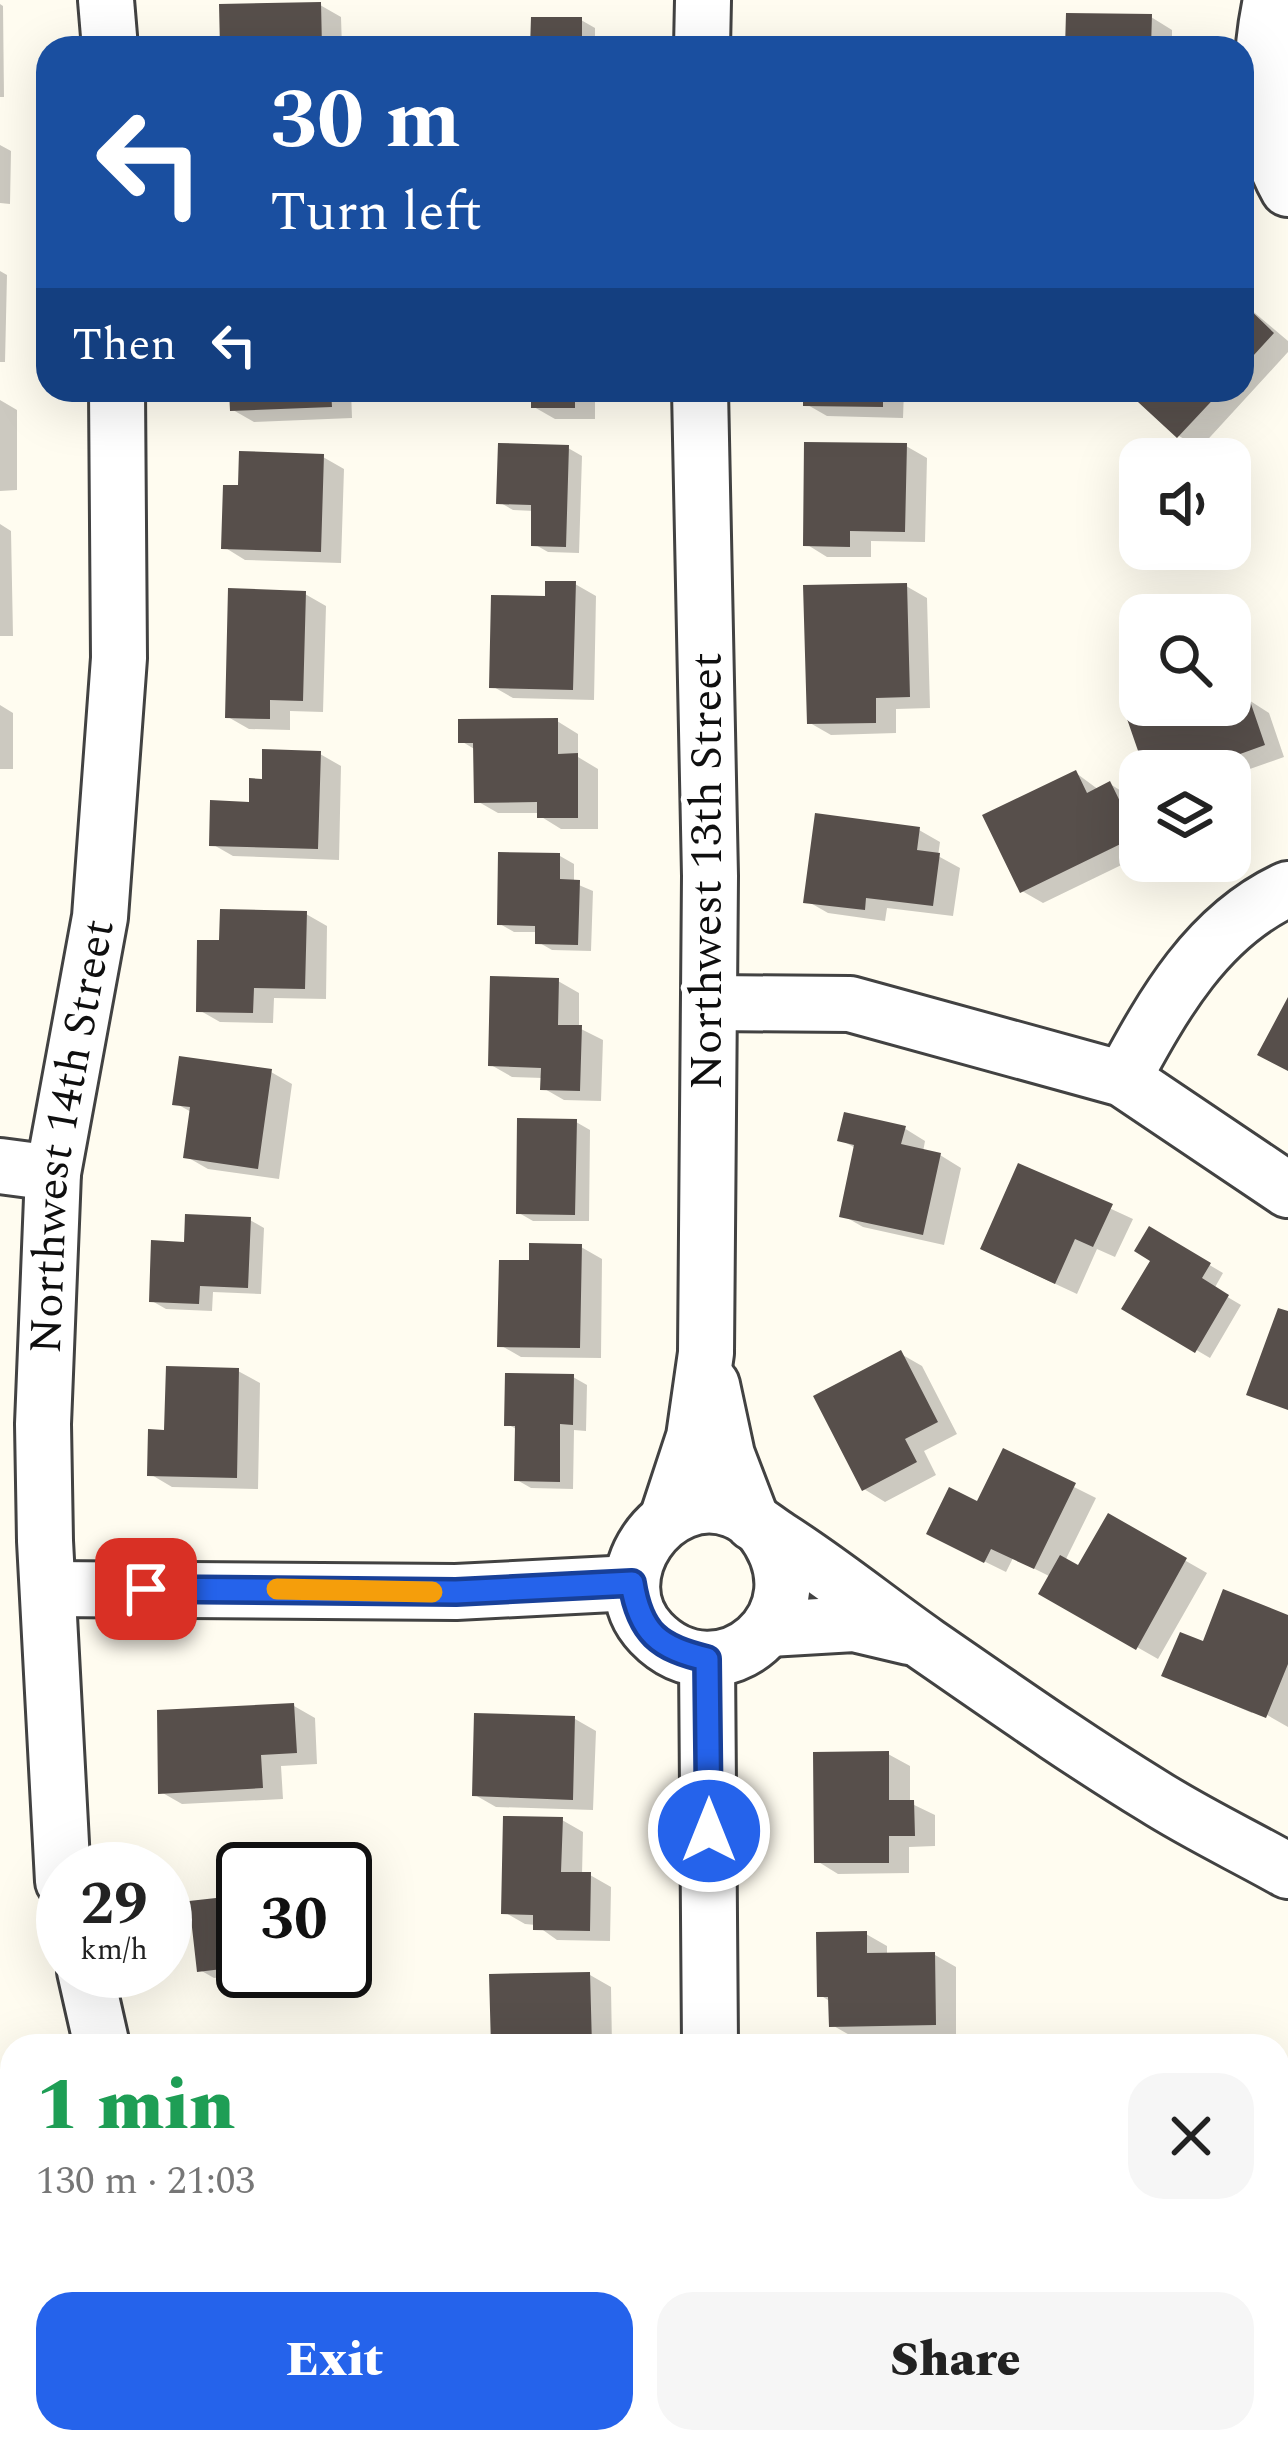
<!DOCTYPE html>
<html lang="en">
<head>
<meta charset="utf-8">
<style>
  :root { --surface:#fff; --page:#f6f6f6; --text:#222; --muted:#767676; --accent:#2563eb }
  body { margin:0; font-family:Spectral,serif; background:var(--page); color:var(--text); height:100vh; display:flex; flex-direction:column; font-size:45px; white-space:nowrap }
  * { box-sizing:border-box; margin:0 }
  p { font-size:39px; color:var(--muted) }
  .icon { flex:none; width:66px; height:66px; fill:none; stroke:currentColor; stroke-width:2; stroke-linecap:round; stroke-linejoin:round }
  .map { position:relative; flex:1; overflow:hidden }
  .sheet { position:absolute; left:0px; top:2034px; width:1290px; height:420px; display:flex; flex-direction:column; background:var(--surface); border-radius:36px 36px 0 0; box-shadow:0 12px 48px #0002 }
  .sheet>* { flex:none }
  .hud { position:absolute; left:36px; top:36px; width:1218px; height:366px; border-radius:36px; box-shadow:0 12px 48px #0002; background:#1a4fa0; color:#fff; overflow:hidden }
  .tools { position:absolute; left:1119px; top:438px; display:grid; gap:24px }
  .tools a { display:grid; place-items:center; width:132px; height:132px; border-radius:24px; background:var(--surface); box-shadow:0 12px 48px #0002; font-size:60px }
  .speed { position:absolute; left:36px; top:1842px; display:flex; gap:24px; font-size:60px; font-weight:700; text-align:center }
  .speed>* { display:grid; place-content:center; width:156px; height:156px; border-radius:50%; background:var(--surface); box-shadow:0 12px 48px #0002; line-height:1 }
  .speed small { font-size:30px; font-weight:400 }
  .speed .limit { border:6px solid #111; border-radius:18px; background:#fff; color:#111 }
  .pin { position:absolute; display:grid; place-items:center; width:102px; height:102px; color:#fff; margin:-51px; border-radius:24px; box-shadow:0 6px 18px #0006 }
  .me { position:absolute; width:132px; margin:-66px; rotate:0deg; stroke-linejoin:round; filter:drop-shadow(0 0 9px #0008) }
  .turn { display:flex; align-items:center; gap:42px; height:252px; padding:0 36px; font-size:54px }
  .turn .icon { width:156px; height:156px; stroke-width:2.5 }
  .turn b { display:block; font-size:84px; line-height:102px }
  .then { display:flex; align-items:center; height:114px; padding:0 36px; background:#0003; gap:24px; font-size:45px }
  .round { display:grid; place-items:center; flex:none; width:126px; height:126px; border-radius:36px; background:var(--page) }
  .summary { display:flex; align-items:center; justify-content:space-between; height:204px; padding:0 36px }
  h1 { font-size:72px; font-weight:800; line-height:90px; color:#1e9e55 }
  .cta { display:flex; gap:24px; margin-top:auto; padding:24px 36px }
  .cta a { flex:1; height:138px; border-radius:36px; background:var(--accent); color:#fff; font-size:48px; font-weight:800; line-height:138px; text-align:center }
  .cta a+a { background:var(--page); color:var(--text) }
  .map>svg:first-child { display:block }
</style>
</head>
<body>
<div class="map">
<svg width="1288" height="2454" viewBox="0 0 1288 2454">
  <rect width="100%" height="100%" fill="#fffcf0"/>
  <path fill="#0003" d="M0,4L3,6L4,97H0Z
    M320,5L341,17L342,48H223Z
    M1151,17L1172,30V48H1068Z
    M581,20L595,28V48H533Z
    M0,145L11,151L10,204L0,203Z
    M0,271L7,275L5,362H0Z
    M1242,302L1288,341V352L1200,448L1179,436L1130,390H1242Z
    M232,390H351L352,418L254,422L233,410Z
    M475,390H595V419H555L534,407V402H495Z
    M806,390H904L903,418L827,416L806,404Z
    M0,400L17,410V490L0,491Z
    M906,446L927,458L925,542L871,541V557H827L806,544Z
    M568,448L582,456L579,553L548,552L534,544V511L513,510L499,502Z
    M323,457L344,469L341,563L245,560L224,547L241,488Z
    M0,524L11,531L13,636H0Z
    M575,584L596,596L594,700L513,698L492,686L548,599Z
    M906,586L927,598L930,708L896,709V733L831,735L810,723Z
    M305,594L326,606L323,712L290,711V730L249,729L228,717Z
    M1230,688L1269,713L1284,757L1230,776V771H1148L1165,705H1230Z
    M0,705L13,713V769H0Z
    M557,721L578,734V757L598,769V829H561L540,816V813H498L477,801L476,750L461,741Z
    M320,754L341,766L339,860L233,856L212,844L252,805L265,782Z
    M1076,773L1099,790L1110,784L1131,797L1140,815V856L1043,903L1022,891Z
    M919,830L940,842L938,856L960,868L953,916L887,908L885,921L828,913L807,901Z
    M560,856L574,864V883L593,891L591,951L552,950L538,942V932H514L500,924Z
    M306,914L327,926L326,999L274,998L273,1023L220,1022L199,1010L222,943Z
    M558,981L579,993V1028L603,1040L601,1101L564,1100L543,1088V1078L512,1077L491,1065Z
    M271,1072L292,1084L279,1179L208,1169L187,1157L193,1113L175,1103Z
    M576,1122L590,1130L589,1221H533L519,1213Z
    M904,1128L925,1141L923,1152L940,1155L961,1168L944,1245L863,1227L842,1215L857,1149L841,1140Z
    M1020,1167L1133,1219L1115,1257L1097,1249L1077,1294L1004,1260Z
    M250,1220L264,1228L261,1294L213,1292L212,1311L166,1309L152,1301Z
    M1150,1230L1223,1273L1214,1289L1241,1305L1210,1358L1125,1308L1154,1260Z
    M581,1247L602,1259L601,1358L521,1357L500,1345L532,1263Z
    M901,1354L922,1366L957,1434L924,1451L936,1475L885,1502L864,1489Z
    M238,1371L260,1383L258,1489L172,1487L150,1474L167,1433Z
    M573,1377L587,1385L586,1431L574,1430L573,1489L531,1488L517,1480L518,1430L507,1424Z
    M1004,1452L1096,1498L1065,1561L1079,1570L1109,1517L1207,1573L1158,1659L1042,1593L1051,1577L1013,1558L1006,1572L951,1545L978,1505Z
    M1288,1618V1727L1255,1708L1252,1713L1165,1675L1205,1645Z
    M294,1706L315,1718L317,1764L281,1766L283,1799L182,1804L161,1792Z
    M575,1719L596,1731L593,1810L496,1807L475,1795Z
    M888,1754L910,1766V1803L935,1815V1846L909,1847V1873L838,1874L817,1861Z
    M562,1820L583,1832L582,1875H590L611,1887L610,1941L557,1940L536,1925L525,1924L504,1912Z
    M243,1898V1971L252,1973L214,1978L200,1970Z
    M866,1934L887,1946V1955H935L956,1967V2035L853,2037L832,2025L831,2002L820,1995Z
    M590,1975L611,1987L612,2046H494Z
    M286,2042L293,2046H253Z
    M0,2195L7,2200L9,2280H0Z
    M1278,2330L1288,2338V2427L1278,2440Z
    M0,2359L5,2362V2393H0Z
    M516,2442H609L610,2454H522L517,2451Z
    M1247,2442H1277L1268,2454Z"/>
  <path fill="#574f4b" d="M321,2L322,48H220L219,4Z
    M1066,13L1152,14L1151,48H1065Z
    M531,17H582V48H530Z
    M1242,302L1274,333L1242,368Z
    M229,390H331L332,407L230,411Z
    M531,390H575V408H531Z
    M803,390H883V407L803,406Z
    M1125,390H1222L1177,438Z
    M804,442L907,443L905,532L850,531V547L803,546Z
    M498,443L569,445L566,547L531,546V505L496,504Z
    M239,451L324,454L321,552L221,549L223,485H238Z
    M545,581H576L573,690L489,688L491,595L545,596Z
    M907,583L910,697L876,698V723L807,724L803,585Z
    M228,588L306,591L303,701L270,700V719L225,718Z
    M1249,698L1265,745L1193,771H1145L1126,716L1156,705H1230Z
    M558,718V754L578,753V818H537V802L474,803L473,743H458V719Z
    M262,749L321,751L318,849L209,846L210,800L249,802V778L262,779Z
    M1076,770L1087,793L1110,781L1137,836L1020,893L982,815Z
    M815,813L920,827L917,850L940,853L933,906L866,898L865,910L803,903Z
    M498,852L560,853V879L580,880L578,945L535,944V926L497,925Z
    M220,909L307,911L305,989L254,988L253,1013L196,1012L197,940H219Z
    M490,976L559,978L558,1025H582L580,1091L540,1090L541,1068L488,1066Z
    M1288,997V1071L1257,1055Z
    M179,1056L272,1069L258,1169L183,1158L190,1107L172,1105Z
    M844,1112L906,1126L901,1144L941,1153L923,1235L839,1217L854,1145L837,1141Z
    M517,1118L577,1119L575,1215L516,1214Z
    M1018,1163L1113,1204L1093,1247L1075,1239L1055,1284L980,1249Z
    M185,1214L251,1217L248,1288L200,1286L199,1304L149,1302L151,1240L184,1242Z
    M1149,1226L1211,1263L1202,1278L1229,1295L1195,1353L1121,1309L1150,1261L1134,1251Z
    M529,1243L582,1244L580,1348L497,1347L499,1260H529Z
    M1278,1308L1288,1311V1410L1246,1395Z
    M901,1350L938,1422L905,1439L917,1462L862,1491L813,1396Z
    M166,1366L239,1368L237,1478L147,1476L148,1429L164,1430Z
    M505,1373L574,1374L573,1425L560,1424V1482L514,1481L515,1426H504Z
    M1003,1448L1076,1483L1034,1569L991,1549L984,1563L926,1534L949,1487L977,1501Z
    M1108,1513L1187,1558L1136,1650L1038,1594L1060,1555L1078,1565Z
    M1223,1589L1288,1615V1664L1266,1718L1161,1676L1180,1632L1203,1641Z
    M294,1703L297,1753L261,1755L263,1788L158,1794L157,1710Z
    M474,1713L575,1716L573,1800L472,1796Z
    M889,1751V1800H914L915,1836H889V1863H814L813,1752Z
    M503,1816L563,1817L561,1872H591L590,1931L533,1930V1915L501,1914Z
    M243,1895V1946L237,1947L239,1967L197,1972L189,1901Z
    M867,1931V1953L935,1952L936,2025L829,2027L828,1997H817L816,1932Z
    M590,1972L592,2046H491L489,1974Z
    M1278,2331L1288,2339V2388L1278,2401Z
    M513,2442H596L597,2451L514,2453Z"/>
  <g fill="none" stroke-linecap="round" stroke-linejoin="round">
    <g stroke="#424242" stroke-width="60">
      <g id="minor">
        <path d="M106,0L110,48"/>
        <path d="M1271,0C1258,61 1257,135 1288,189"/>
        <path d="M702,48L703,0"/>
        <path d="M710,1003L850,1004L1123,1079L1288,1190"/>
        <path d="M1123,1079C1163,1005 1207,926 1288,889"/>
        <path d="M0,1166L53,1173"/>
        <path d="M712,1385L727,1455L753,1523"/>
        <path d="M667,1519L694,1437L706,1353L710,876L700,390"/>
        <path d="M761,1528C829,1615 719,1704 651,1633C599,1579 664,1484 733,1510C749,1516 765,1530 779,1539C831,1572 877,1610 927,1645C1001,1696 1076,1749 1153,1796C1197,1824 1244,1846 1288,1871"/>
        <path d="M48,1589L456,1592L632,1583"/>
        <path d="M769,1629L854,1624L909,1637"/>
        <path d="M707,1659L710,2046"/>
        <path id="s1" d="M63,1881L45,1541L43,1424L53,1173L100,917L119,658L117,390"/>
        <path d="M85,1971L102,2046"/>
        <path d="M712,2442V2454"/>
        <path d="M112,2454V2442"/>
      </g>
    </g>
    <use href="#minor" stroke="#fff" stroke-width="54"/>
  </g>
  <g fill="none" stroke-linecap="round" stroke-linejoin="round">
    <g stroke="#184099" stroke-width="30">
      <path id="route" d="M146,1589L456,1592L632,1583C640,1633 659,1648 707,1659L709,1831"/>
    </g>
    <use href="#route" stroke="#2563eb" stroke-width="21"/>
    <path stroke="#f59e0b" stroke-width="21" d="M277,1589L432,1592"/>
  </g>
  <g text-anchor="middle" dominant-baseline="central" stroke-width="12" stroke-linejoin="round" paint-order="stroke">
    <g font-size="45" fill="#0f0f0f" stroke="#fff">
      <text transform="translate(707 871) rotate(-90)">Northwest 13th Street</text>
      <text stroke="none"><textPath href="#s1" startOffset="747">Northwest 14th Street</textPath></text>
    </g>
  </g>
</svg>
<div class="tools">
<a><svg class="icon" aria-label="sound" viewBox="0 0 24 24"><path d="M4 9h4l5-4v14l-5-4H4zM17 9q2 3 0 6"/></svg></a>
<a><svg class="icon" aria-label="search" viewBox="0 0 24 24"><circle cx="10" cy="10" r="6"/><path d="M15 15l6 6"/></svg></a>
<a><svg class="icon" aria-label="layers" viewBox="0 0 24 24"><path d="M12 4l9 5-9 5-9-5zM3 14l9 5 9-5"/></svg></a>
</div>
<div class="speed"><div>29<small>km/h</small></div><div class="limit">30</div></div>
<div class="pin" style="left:146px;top:1589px;background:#d93025"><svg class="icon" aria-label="arrive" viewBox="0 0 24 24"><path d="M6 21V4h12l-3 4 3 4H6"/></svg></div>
<svg class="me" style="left:709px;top:1831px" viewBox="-20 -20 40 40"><circle r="17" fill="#2563eb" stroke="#fff" stroke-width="3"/><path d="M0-11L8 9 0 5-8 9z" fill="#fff"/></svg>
<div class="hud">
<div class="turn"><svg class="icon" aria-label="left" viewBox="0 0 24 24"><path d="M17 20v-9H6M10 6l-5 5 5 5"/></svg><div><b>30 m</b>Turn left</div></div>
<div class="then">Then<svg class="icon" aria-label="left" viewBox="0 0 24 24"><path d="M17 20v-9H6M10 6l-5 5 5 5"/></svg></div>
</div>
<section class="sheet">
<div class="summary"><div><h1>1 min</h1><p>130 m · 21:03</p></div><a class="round"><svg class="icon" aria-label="close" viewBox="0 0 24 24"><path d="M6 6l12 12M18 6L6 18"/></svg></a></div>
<div class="cta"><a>Exit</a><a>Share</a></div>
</section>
</div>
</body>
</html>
